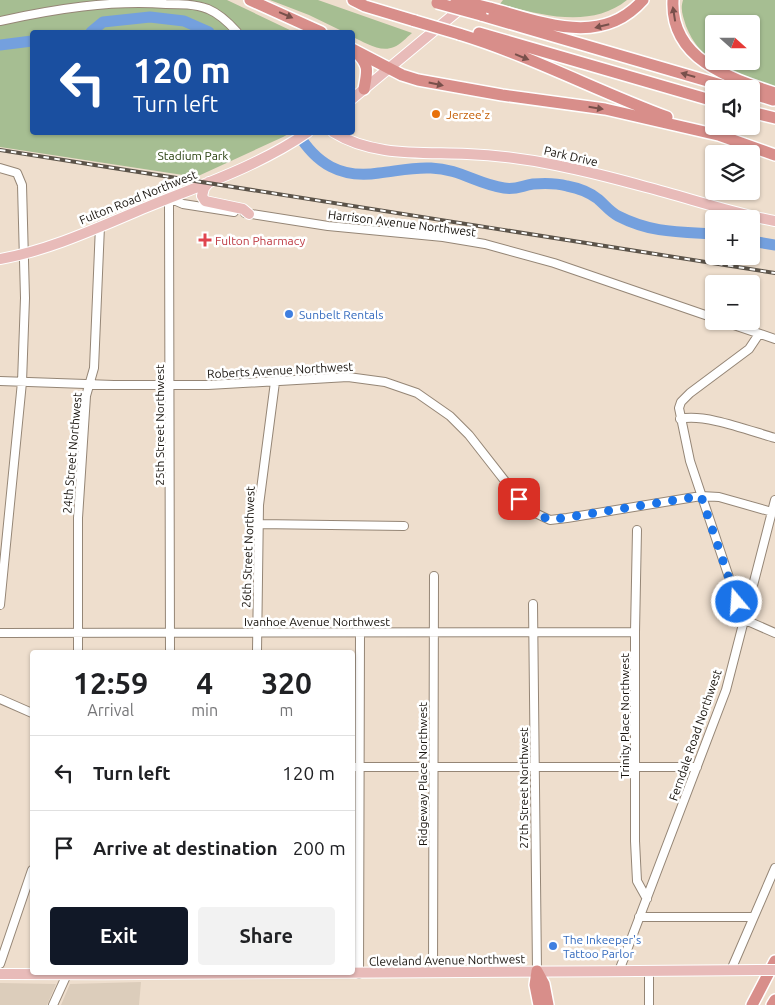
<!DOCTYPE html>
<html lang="en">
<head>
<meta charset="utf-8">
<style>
  :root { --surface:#fff; --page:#f2f2f2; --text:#202124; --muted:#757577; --line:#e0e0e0; --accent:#111827 }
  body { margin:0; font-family:Ubuntu,sans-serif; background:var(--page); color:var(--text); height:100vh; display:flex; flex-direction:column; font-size:19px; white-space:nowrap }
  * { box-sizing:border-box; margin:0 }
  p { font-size:16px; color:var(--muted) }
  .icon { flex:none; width:28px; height:28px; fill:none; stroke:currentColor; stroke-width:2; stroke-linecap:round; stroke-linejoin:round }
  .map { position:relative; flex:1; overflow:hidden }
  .drawer { position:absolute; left:30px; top:650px; width:325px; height:325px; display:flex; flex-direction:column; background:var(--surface); border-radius:5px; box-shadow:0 1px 4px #0004 }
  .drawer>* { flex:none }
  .hud { position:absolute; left:30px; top:30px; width:325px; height:105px; border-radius:5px; box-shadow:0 1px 4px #0004; background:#1a4fa0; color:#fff; overflow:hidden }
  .needle { width:32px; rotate:111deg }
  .fabs { position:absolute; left:705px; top:15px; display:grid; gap:10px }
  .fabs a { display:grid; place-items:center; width:55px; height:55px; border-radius:5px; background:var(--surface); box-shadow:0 1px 4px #0004; font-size:25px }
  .pin { position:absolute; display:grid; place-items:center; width:42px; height:42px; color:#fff; margin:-21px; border-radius:10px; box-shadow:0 2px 8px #0006 }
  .me { position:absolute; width:55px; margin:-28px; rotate:342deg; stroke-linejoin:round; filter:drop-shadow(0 0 4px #0008) }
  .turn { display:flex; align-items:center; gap:18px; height:105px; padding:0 20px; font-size:22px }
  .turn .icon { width:65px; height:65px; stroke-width:2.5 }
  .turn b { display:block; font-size:35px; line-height:42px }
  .eta { display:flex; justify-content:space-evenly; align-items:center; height:85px; text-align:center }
  .eta b { font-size:30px; font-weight:700; line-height:35px }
  .button { display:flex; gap:10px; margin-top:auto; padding:10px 20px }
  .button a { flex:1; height:58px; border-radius:5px; background:var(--accent); color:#fff; font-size:20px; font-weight:700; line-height:58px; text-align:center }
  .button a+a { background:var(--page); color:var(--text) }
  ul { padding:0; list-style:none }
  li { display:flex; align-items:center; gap:15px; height:75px; padding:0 20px; border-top:1px solid var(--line) }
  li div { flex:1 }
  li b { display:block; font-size:19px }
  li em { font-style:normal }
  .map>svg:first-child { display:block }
</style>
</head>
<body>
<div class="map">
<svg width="775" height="1005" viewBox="0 0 775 1005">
  <rect width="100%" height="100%" fill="#eedecd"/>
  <path fill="#dccdbb" d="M141,982L139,1005H61L70,984Z
    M0,983L56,984L47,1005H0Z"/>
  <path fill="#a6be92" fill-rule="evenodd" d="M0,0H227L294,32H32V132L290,133L283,137L196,177L0,147Z
    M270,0H318L412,33C407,37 400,45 394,47C380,53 364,42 353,37L352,32H344L309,15Z
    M503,0H627C591,29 541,15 500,4Z
    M683,0H775V87C738,76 701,65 686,26C683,16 680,10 683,0ZM714,24H751V61H714Z"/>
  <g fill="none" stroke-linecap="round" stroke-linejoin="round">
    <path stroke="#74a0de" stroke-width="11" d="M91,32L103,22L150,17L184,21L209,32
      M0,45L32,41
      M297,132C316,164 341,179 379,173C397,171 413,167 431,168C460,169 477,184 504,188C516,190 521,186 533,184C544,183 556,183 567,186C578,188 589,192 598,199C605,205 610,212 618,216C651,233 679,232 714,234
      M751,241L775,245"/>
    <g stroke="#958676" stroke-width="10">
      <path id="minor" d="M0,21C55,9 110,0 166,4C180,4 195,4 208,9C220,14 229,23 237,32
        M0,168L17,173L22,185L25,298L22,382L0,605
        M245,213L328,226L443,237L485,244L554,263L714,318
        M722,321L775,339
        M759,334L749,349L690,393L681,402L679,408L690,461L743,619L775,633
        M0,381L114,385H208L348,377L385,382L417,393L450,416L469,435L519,499L533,512L550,520L567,518L701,496L719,497L772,512
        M680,419C704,413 750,431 775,438
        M258,524L404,526
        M637,530L635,632V841L637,881L647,899
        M533,604L537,971
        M0,633L635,632
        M78,652V518L86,396L94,368L100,226
        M170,652L169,198L183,204L234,212
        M257,652L259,505L275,382
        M0,699L32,713
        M352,767H697
        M639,917H753
        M0,964L32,870
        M731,970L775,868
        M619,971L726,690L775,500
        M649,971V1005
        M433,972L434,576
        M359,974L360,633
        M53,1005L68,972"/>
    </g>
    <g stroke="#fff" stroke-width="12">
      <path id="major" d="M352,99L465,5
        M333,132C373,157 422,152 467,154C527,156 588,171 646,187C689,198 731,213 775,221
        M209,182L204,188L202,196L205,201L243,209L249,214
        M0,259C51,250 99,227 147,207C201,185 259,166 308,132
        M0,974C253,975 506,972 759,970"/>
    </g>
    <g stroke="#fff" stroke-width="14">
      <path id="highway" d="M250,0L321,32
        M353,0L365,6L415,21
        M673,0C670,59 729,78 775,93
        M490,8C542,22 601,48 643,0
        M481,15L735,89
        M479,33L714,101
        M459,34C531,56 597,91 667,117
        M352,49L402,75L418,80L502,95L605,109L718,135
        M357,53C370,66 367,72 364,89
        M751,93L773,100
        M751,112L775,118
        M713,133L775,155
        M537,971L544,984L548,1005
        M537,971L535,985L539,1005
        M752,1005L775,961
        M772,1005L775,1000"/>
    </g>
    <use href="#minor" stroke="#fff" stroke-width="8"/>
    <use href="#major" stroke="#e8bbb9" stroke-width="10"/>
    <use href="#highway" stroke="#d88e8a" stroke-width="11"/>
    <g stroke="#5b5349" stroke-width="4">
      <path id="rail" d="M0,150L775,273"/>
    </g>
    <use href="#rail" stroke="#fff" stroke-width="2" stroke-dasharray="5.5" stroke-linecap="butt"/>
    <g stroke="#fff" stroke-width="12" stroke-linecap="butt">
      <path id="major-bridge" d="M759,970H775"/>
    </g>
    <g stroke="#fff" stroke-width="14" stroke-linecap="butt">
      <path id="highway-bridge" d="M456,0L490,8
        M437,3L481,15
        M415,21L459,34"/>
    </g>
    <use href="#major-bridge" stroke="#e8bbb9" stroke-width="10"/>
    <use href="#highway-bridge" stroke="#d88e8a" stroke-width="11"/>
  </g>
  <defs><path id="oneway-solid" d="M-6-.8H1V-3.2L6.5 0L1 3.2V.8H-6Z" transform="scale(1.25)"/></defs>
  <g fill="#78504b">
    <use href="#oneway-solid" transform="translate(674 14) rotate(-99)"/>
    <use href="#oneway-solid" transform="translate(286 15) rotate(23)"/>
    <use href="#oneway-solid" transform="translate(602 26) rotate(166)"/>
    <use href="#oneway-solid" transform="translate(522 57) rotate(22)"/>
    <use href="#oneway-solid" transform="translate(688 75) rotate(-164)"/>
    <use href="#oneway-solid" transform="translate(436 84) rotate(12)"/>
    <use href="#oneway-solid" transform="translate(596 108) rotate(9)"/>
  </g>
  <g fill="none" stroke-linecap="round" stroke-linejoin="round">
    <path stroke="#1a73e8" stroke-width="9" stroke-dasharray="0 16.2" d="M519,499L533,512L550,520L701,496L737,602"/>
  </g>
  <circle fill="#e8710a" stroke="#fff" stroke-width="2" cx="436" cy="114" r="5"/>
  <path fill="#e0444e" stroke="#fff" stroke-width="2" d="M202.5 232.5h5v5h5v5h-5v5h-5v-5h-5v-5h5z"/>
  <g fill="#3f7fe0" stroke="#fff" stroke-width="2">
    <circle cx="289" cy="314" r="5"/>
    <circle cx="553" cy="946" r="5"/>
  </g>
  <g text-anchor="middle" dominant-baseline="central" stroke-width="5" stroke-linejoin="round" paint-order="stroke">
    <g font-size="12" fill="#c56008" stroke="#fff" text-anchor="start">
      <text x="446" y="114">Jerzee'z</text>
    </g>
    <g font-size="12" fill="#28400e" stroke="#fff">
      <text x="193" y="155">Stadium Park</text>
    </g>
    <g font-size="12" fill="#17120c" stroke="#fff">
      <text transform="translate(571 156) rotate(13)">Park Drive</text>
      <text transform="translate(138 197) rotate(-22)">Fulton Road Northwest</text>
      <text transform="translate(402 223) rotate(7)">Harrison Avenue Northwest</text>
      <text transform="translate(280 370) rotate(-3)">Roberts Avenue Northwest</text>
      <text transform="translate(159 425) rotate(-90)">25th Street Northwest</text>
      <text transform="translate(72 453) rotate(-85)">24th Street Northwest</text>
      <text transform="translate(248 547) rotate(-88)">26th Street Northwest</text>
      <text x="317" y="621">Ivanhoe Avenue Northwest</text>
      <text transform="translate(624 716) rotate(-90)">Trinity Place Northwest</text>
      <text transform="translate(695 735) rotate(-71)">Ferndale Road Northwest</text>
      <text transform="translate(422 774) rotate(-90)">Ridgeway Place Northwest</text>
      <text transform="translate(523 788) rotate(-90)">27th Street Northwest</text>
      <text transform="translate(447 960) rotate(-1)">Cleveland Avenue Northwest</text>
    </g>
    <g font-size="12" fill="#be3a42" stroke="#fff" text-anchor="start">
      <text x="215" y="240">Fulton Pharmacy</text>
    </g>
    <g font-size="12" fill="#366cbe" stroke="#fff" text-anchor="start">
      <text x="299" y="314">Sunbelt Rentals</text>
      <text x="563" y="939">The Inkeeper's<tspan x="563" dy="14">Tattoo Parlor</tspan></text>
    </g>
  </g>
</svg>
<div class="fabs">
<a><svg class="needle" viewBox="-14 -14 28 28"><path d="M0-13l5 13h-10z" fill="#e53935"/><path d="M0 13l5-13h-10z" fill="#757577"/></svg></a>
<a><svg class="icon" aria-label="sound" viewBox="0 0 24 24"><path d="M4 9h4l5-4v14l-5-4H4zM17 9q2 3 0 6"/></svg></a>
<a><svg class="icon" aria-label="layers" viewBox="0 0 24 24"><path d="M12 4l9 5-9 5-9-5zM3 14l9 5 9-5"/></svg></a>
<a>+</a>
<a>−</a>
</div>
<div class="pin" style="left:519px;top:499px;background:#d93025"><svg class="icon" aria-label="arrive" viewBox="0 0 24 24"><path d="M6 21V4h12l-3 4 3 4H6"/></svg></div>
<svg class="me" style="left:737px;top:602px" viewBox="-20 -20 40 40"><circle r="17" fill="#1a73e8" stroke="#fff" stroke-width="3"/><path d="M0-11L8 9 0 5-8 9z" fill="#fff"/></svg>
<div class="hud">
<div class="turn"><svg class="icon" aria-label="left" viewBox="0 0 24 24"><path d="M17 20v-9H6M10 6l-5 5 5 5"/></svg><div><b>120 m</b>Turn left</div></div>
</div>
<section class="drawer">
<div class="eta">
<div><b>12:59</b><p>Arrival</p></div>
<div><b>4</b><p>min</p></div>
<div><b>320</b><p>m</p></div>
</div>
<ul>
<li><svg class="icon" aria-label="left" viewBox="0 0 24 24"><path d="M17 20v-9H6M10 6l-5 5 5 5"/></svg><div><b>Turn left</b></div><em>120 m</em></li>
<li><svg class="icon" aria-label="arrive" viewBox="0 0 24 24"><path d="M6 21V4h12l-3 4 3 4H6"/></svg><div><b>Arrive at destination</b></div><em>200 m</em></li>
</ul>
<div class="button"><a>Exit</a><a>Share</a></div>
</section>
</div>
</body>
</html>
